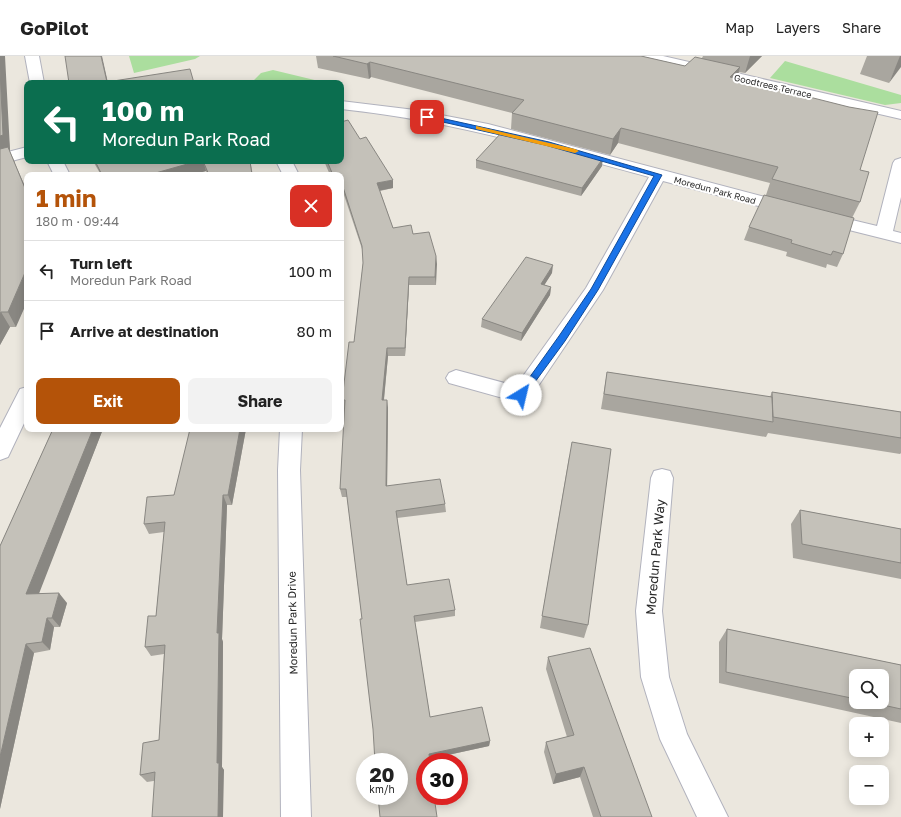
<!DOCTYPE html>
<html lang="en">
<head>
<meta charset="utf-8">
<style>
  :root { --surface:#fff; --page:#f2f2f2; --text:#222; --muted:#767676; --line:#e0e0e0; --accent:#b45309 }
  body { margin:0; font-family:"Golos Text",sans-serif; background:var(--page); color:var(--text); height:100vh; display:flex; flex-direction:column; font-size:15px; white-space:nowrap }
  * { box-sizing:border-box; margin:0 }
  p { font-size:13px; color:var(--muted) }
  .icon { flex:none; width:22px; height:22px; fill:none; stroke:currentColor; stroke-width:2; stroke-linecap:round; stroke-linejoin:round }
  .map { position:relative; flex:1; overflow:hidden }
  .side { position:absolute; left:24px; top:116px; width:320px; height:260px; display:flex; flex-direction:column; background:var(--surface); border-radius:8px; box-shadow:0 2px 10px #0003 }
  .side>* { flex:none }
  .hud { position:absolute; left:24px; top:24px; width:320px; height:84px; border-radius:8px; box-shadow:0 2px 10px #0003; background:#0b6e4f; color:#fff; overflow:hidden }
  .fabs { position:absolute; left:849px; top:613px; display:grid; gap:8px }
  .fabs a { display:grid; place-items:center; width:40px; height:40px; border-radius:8px; background:var(--surface); box-shadow:0 2px 10px #0003; font-size:20px }
  .speed { position:absolute; left:356px; top:697px; display:flex; gap:8px; font-size:20px; font-weight:700; text-align:center }
  .speed>* { display:grid; place-content:center; width:52px; height:52px; border-radius:50%; background:var(--surface); box-shadow:0 2px 10px #0003; line-height:1 }
  .speed small { font-size:10px; font-weight:400 }
  .speed .limit { border:6px solid #d22; background:#fff; color:#111 }
  .pin { position:absolute; display:grid; place-items:center; width:34px; height:34px; color:#fff; margin:-17px; border-radius:8px; box-shadow:0 2px 6px #0006 }
  .me { position:absolute; width:44px; margin:-22px; rotate:36deg; stroke-linejoin:round; filter:drop-shadow(0 0 3px #0008) }
  .turn { display:flex; align-items:center; gap:14px; height:84px; padding:0 12px; font-size:18px }
  .turn .icon { width:52px; height:52px; stroke-width:2.5 }
  .turn b { display:block; font-size:28px; line-height:34px }
  .round { display:grid; place-items:center; flex:none; width:42px; height:42px; border-radius:8px; background:var(--page) }
  .overview { display:flex; align-items:center; justify-content:space-between; height:68px; padding:0 12px }
  h1 { font-size:24px; font-weight:700; line-height:30px; color:var(--accent) }
  .action { display:flex; gap:8px; margin-top:auto; padding:8px 12px }
  .action a { flex:1; height:46px; border-radius:8px; background:var(--accent); color:#fff; font-size:16px; font-weight:700; line-height:46px; text-align:center }
  .action a+a { background:var(--page); color:var(--text) }
  ul { padding:0; list-style:none }
  li { display:flex; align-items:center; gap:12px; height:60px; padding:0 12px; border-top:1px solid var(--line) }
  li div { flex:1 }
  li b { display:block; font-size:15px }
  li em { font-style:normal }
  header { display:flex; align-items:center; gap:24px; box-sizing:border-box; height:56px; padding:0 20px; background:var(--surface); border-bottom:1px solid var(--line) }
  header strong { font-size:19px }
  nav { display:flex; gap:22px; margin-inline-start:auto; font-size:14px }
  .map>svg:first-child { display:block }
</style>
</head>
<body>
<header>
<strong>GoPilot</strong>
<nav><a>Map</a><a>Layers</a><a>Share</a></nav>
</header>
<div class="map">
<svg width="901" height="761" viewBox="0 0 901 761">
  <rect width="100%" height="100%" fill="#ebe7de"/>
  <path fill="#abde9e" d="M129,0H200L195,3L134,17Z
    M785,5L901,39V47L885,49L770,22Z
    M273,14L327,27H251L261,17Z"/>
  <g fill="none" stroke-linecap="round" stroke-linejoin="round">
    <g stroke="#b1b2bd" stroke-width="2">
      <path id="street" d="M25,0H39L44,27H30Z
        M638,0H663L901,55V63L645,4L640,3Z
        M341,45L415,54L488,68L795,149L797,153L795,157L789,158L663,125L603,234L528,345L521,347L449,327L446,322L449,317L456,314L516,330L586,232L649,121C547,93 447,64 341,53Z
        M27,91V101L0,108V98Z
        M901,102V141L893,175L901,177V187L817,166L814,162L817,158L823,157L877,170L893,107L895,104Z
        M47,105H63L70,119H54Z
        M276,105H292L299,119H283Z
        M27,331V361L8,401L0,404V372L20,333Z
        M280,373H302L300,414L311,761H281L278,414Z
        M662,413L670,415L673,422L662,555L669,621L687,678L728,761H697L660,683L641,621L636,555L651,422L654,415Z"/>
    </g>
    <use href="#street" fill="#fff" fill-rule="evenodd"/>
  </g>
  <path fill="#a9a69f" fill-rule="evenodd" d="M0,0L10,94H9L15,106L16,271H10L0,289Z
    M316,0H641L685,10L702,2L703,0H762L745,17L739,16L737,23L860,114V146L852,162L843,198L837,211L827,208L826,212L786,200L787,196L744,184L749,171L766,139L770,127L618,87L610,99L511,73L512,57L371,21L369,23L318,12Z
    M867,0H901L889,27L860,18Z
    M476,104L602,110L581,140L476,112Z
    M93,105H250L253,119H207L206,115L191,119H101Z
    M324,105H341L393,132L380,135L393,172L413,178L436,200V229H409L405,300H388L384,344L388,352L387,430L445,448L446,456L397,462L407,529L455,554V560L415,566L430,661L490,685L489,690L430,703L373,673L362,563L347,441H342L340,433L345,352H343L342,344L354,286L363,207V196L343,136H341V119H330Z
    M552,217L544,229L551,231L550,239L521,285L481,271L482,263Z
    M607,316L770,341L772,336L901,356V397L900,398L768,377L766,381L601,353Z
    M53,373H103L38,538L67,547L60,571H54L50,594L34,597L0,753V490Z
    M188,373H246L232,449H227L222,583L223,586L222,711L224,714L147,726L140,719L159,684L164,598L151,600L145,591L156,560L164,476L149,478L144,468L174,439L190,375H188Z
    M569,401L588,569L584,582L540,572Z
    M800,454L901,473V523L793,502L791,468Z
    M727,573L901,609V667L719,627V586ZM856,620L882,646H856Z
    M548,601L652,761H593L580,721L553,728L544,696L546,686L567,681L546,613Z"/>
  <path fill="#898782" d="M0,0H5L10,94H9L27,135V137L0,97Z
    M101,0H102L108,27H107Z
    M750,0H762L745,17Z
    M900,0H901V11L889,27Z
    M370,6L371,21L369,23L367,8Z
    M740,11L736,26L730,21Z
    M621,72L618,87L610,99L613,83Z
    M603,102L602,110L581,140L582,132Z
    M198,105H203L206,115L191,119H152V118Z
    M393,124V132L377,135V127Z
    M341,128H342L343,136H341Z
    M436,200L437,208L436,229L435,221Z
    M553,209L552,217L540,236L541,228Z
    M27,212V246L16,271L8,256Z
    M409,221V229L405,300V292Z
    M551,231L550,239L521,285L522,277Z
    M1,256L10,271L0,289V258Z
    M387,292L388,300L383,352L382,344Z
    M387,344L388,352L387,438L386,430Z
    M93,373H103L35,548L26,538Z
    M240,373H246L232,449L228,439Z
    M223,439L227,449L222,583L223,586L222,711L224,714L223,761H218L217,707V577Z
    M59,537L67,547L60,571L52,562Z
    M47,562L54,571L50,594L42,586Z
    M26,588L34,597L0,753V701Z
    M490,685L489,690L429,703V698Z
    M584,711L580,721L553,728L556,718Z"/>
  <path fill="#c4c1b9" stroke="#898782" d="M65,0H101L107,26L190,13L194,27H69Z
    M333,0H641L685,10L695,1L740,11L730,21L849,51L878,56L860,114L869,116L860,146L772,123L778,111L621,72L613,83L512,57L524,44L370,6L367,8Z
    M0,13L3,79L0,80Z
    M348,64L360,83L366,81L393,124L377,127L393,172L411,169L413,178L429,176L436,200L435,221H409L405,292H387L382,344H387L386,430L440,423L445,448L396,455L407,529L449,523L455,554L414,560L430,661L482,651L490,685L429,698L430,706H425V740H434L437,761H380L378,740H399V706H375L373,673L360,563H362L346,433H340L345,344H342L349,286H354L363,207L362,190L342,128H341V119H333L327,105H341V66Z
    M502,76L603,102L582,132L476,104Z
    M8,91L27,137V212L8,256H1L0,258V93Z
    M95,105H198L152,118V119H102Z
    M203,105H250L252,119H209Z
    M764,139L854,162L843,198L833,195L831,199L791,187L792,184L749,171Z
    M526,201L553,209L541,228L551,231L522,277L482,263Z
    M607,316L772,341L773,366L604,338Z
    M772,336L901,356V382L773,361Z
    M53,373H93L26,538L59,537L52,562H47L42,586L26,588L0,701V490Z
    M190,373H240L228,439H223L217,577H219L217,707H219L218,761H152L155,716L140,719L143,687L159,684L165,589L145,591L148,560H156L165,466L144,468L147,441L174,439Z
    M572,386L611,393L588,569L542,560Z
    M800,454L901,473V507L802,488Z
    M727,573L901,609V653L869,646H882V620H856V643L726,616Z
    M590,592L652,761H601L584,711L556,718L546,686L574,679L548,601Z"/>
  <path fill="#1a73e8" stroke="#114b97" d="M427,59L549,86L662,119L598,234L565,285L524,341L521,342L517,339L559,280L591,233L654,120L545,89L425,62L424,61Z"/>
  <path fill="#f59e0b" d="M476,70L575,93L579,95L575,97L476,73Z"/>
  <g text-anchor="middle" dominant-baseline="central" stroke-width="4" stroke-linejoin="round" paint-order="stroke">
    <g font-size="9" fill="#2a2a2a" stroke="#fff">
      <text transform="translate(773 30) rotate(13)">Goodtrees Terrace</text>
      <text transform="translate(715 134) rotate(15)">Moredun Park Road</text>
    </g>
    <g font-size="11" fill="#2a2a2a" stroke="#fff">
      <text transform="translate(292 567) rotate(-91)">Moredun Park Drive</text>
    </g>
    <g font-size="13" fill="#2a2a2a" stroke="#fff">
      <text transform="translate(655 501) rotate(-85)">Moredun Park Way</text>
    </g>
  </g>
</svg>
<div class="fabs">
<a><svg class="icon" aria-label="search" viewBox="0 0 24 24"><circle cx="10" cy="10" r="6"/><path d="M15 15l6 6"/></svg></a>
<a>+</a>
<a>−</a>
</div>
<div class="speed"><div>20<small>km/h</small></div><div class="limit">30</div></div>
<div class="pin" style="left:427px;top:61px;background:#d93025"><svg class="icon" aria-label="arrive" viewBox="0 0 24 24"><path d="M6 21V4h12l-3 4 3 4H6"/></svg></div>
<svg class="me" style="left:521px;top:339px" viewBox="-20 -20 40 40"><circle r="19" fill="#fff"/><path d="M0-13L10 11 0 6-10 11z" fill="#1a73e8"/></svg>
<div class="hud">
<div class="turn"><svg class="icon" aria-label="left" viewBox="0 0 24 24"><path d="M17 20v-9H6M10 6l-5 5 5 5"/></svg><div><b>100 m</b>Moredun Park Road</div></div>
</div>
<section class="side">
<div class="overview"><div><h1>1 min</h1><p>180 m · 09:44</p></div><a class="round" style="background:#d93025;color:#fff"><svg class="icon" aria-label="close" viewBox="0 0 24 24"><path d="M6 6l12 12M18 6L6 18"/></svg></a></div>
<ul>
<li><svg class="icon" aria-label="left" viewBox="0 0 24 24"><path d="M17 20v-9H6M10 6l-5 5 5 5"/></svg><div><b>Turn left</b><p>Moredun Park Road</p></div><em>100 m</em></li>
<li><svg class="icon" aria-label="arrive" viewBox="0 0 24 24"><path d="M6 21V4h12l-3 4 3 4H6"/></svg><div><b>Arrive at destination</b></div><em>80 m</em></li>
</ul>
<div class="action"><a>Exit</a><a>Share</a></div>
</section>
</div>
</body>
</html>
